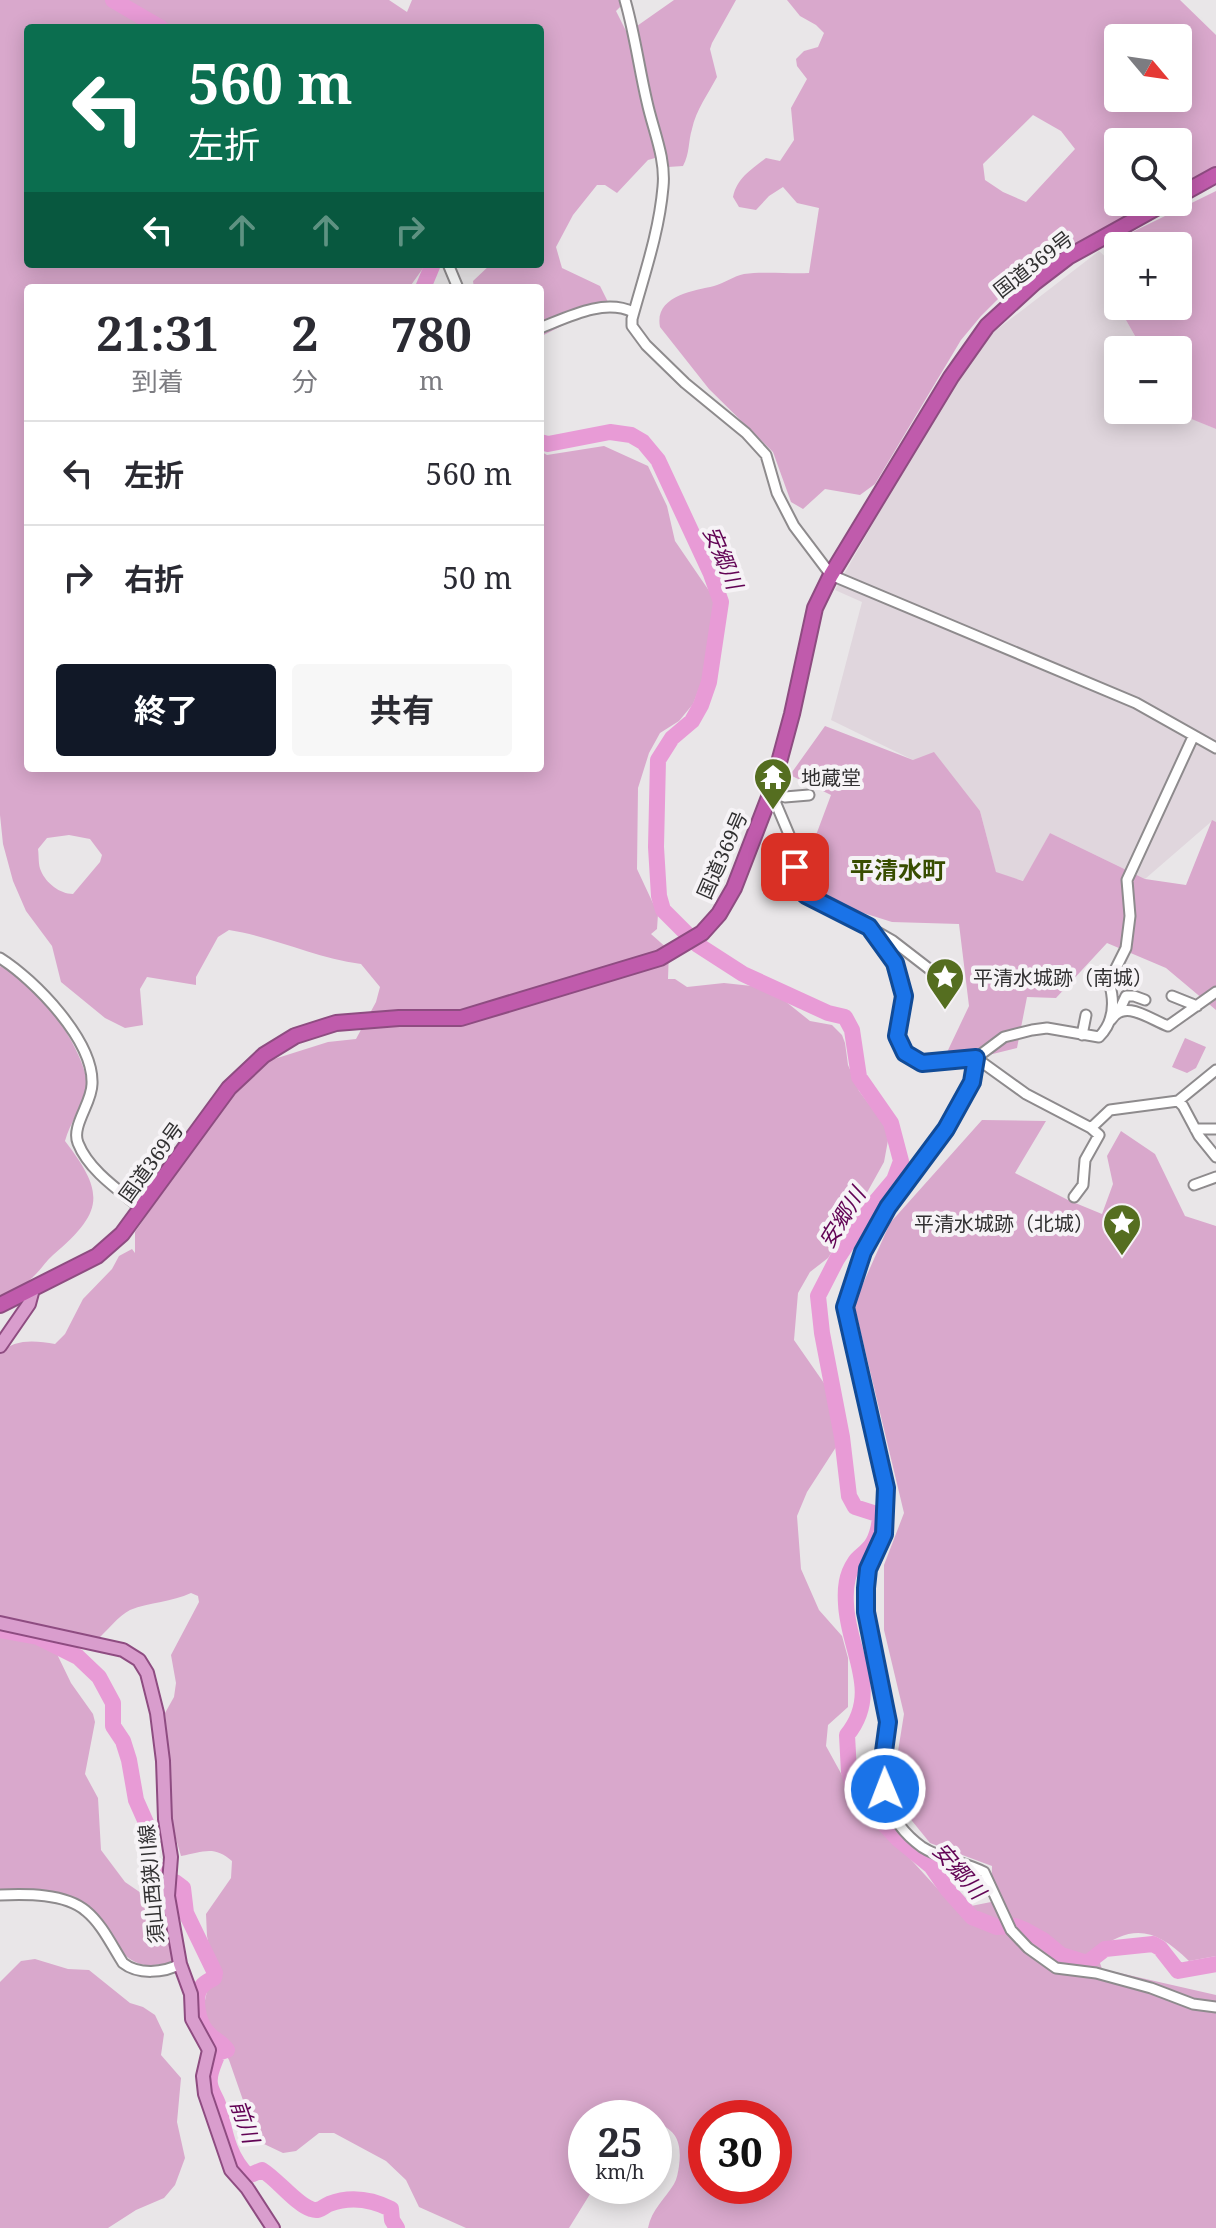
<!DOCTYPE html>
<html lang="ja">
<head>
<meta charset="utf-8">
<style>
  :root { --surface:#fff; --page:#f7f7f7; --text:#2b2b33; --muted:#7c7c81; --line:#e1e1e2; --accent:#111827 }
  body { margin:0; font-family:"Noto Serif","Noto Sans JP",serif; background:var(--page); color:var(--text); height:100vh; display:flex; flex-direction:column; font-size:30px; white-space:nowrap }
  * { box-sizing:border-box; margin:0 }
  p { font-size:26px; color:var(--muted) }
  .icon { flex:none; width:44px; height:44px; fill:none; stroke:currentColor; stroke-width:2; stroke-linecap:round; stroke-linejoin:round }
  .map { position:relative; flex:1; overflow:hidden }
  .sheet { position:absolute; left:24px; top:284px; width:520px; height:488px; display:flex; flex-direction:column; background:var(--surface); border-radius:8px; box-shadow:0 4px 20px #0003 }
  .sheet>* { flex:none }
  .hud { position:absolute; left:24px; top:24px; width:520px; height:244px; border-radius:8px; box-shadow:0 4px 20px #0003; background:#0b6e4f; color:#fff; overflow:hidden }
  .needle { width:52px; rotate:119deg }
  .buttons { position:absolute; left:1104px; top:24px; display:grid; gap:16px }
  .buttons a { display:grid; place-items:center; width:88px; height:88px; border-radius:8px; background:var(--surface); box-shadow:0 4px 20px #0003; font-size:40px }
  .speed { position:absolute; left:568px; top:2100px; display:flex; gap:16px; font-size:40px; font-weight:700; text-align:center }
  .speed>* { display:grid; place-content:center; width:104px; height:104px; border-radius:50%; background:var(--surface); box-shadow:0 4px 20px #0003; line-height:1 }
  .speed small { font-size:20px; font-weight:400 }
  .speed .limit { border:12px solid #d22; background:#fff; color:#111 }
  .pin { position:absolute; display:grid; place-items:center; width:68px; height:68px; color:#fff; margin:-34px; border-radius:16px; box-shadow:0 4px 12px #0006 }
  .me { position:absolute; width:88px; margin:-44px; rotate:359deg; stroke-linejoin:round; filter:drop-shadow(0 0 6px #0008) }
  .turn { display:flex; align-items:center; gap:28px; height:168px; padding:0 32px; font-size:36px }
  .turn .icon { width:104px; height:104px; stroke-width:2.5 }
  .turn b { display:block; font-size:56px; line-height:68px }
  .lanes { display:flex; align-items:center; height:76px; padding:0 32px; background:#0003; justify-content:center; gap:40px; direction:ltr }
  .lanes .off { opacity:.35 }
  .eta { display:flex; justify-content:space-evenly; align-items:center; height:136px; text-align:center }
  .eta b { font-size:48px; font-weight:700; line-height:56px }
  .cta { display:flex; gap:16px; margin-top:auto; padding:16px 32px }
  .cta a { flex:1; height:92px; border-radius:8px; background:var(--accent); color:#fff; font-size:32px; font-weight:700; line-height:92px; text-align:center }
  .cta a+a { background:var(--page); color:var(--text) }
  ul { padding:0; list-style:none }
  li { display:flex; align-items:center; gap:24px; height:104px; padding:0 32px; border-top:2px solid var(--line) }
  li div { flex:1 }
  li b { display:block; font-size:30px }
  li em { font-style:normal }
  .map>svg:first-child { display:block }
</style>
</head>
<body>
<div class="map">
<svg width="1216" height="2228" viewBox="0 0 1216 2228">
  <rect width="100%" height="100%" fill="#e9e6e8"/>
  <path fill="#e0d6dd" d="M1099,251L1118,268V306L1143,350H1118V410H1172L1216,429V822L1212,821L1145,879L1050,833L1024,881L996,873L980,811L913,760L831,720L862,602L835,590L973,348Z"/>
  <path fill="#d9a8cc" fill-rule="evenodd" d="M0,0H389L407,12L412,0H627L616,11L627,33L674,0H736L712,43L710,49L717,77C708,94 696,110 692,129C688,142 690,153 683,166L668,167L655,158L648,160L617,193L605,185H597L573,215L556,247L562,268L600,286L608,302L540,337V288H474L473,281L491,264H540V28H28V264H426L409,288H28V768H540V451L547,455L604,446L648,466L667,506L675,541L714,598V605L703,678L693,704L679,721L660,733L649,753L638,788L637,869L658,914L657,929L651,934L669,950L668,979H675L687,987L724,983L761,987L775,993L810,1021L832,1025L842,1035L845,1043L848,1065L859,1091L887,1128L889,1135L884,1162L844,1234L828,1258L810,1272L798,1293L794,1340L826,1386L838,1444L807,1492L797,1516L801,1569L819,1610L842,1636L848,1658V1707L828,1725L826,1746L865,1817L905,1853L956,1909L991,1902L992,1866L930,1843L904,1811L895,1770L904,1714L884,1630V1565L904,1513L854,1304L890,1223L982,1120L1046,1121L1015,1173L1068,1200L1102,1214L1113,1184L1107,1156L1121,1131L1155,1154L1185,1216L1216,1226V1956L1189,1961C1156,1929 1133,1923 1096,1951L1102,1969L1216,1995V2228H648C652,2209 664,2200 674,2184C677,2179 678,2172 679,2166C682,2143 677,2129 654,2122V2118H586V2186H595L569,2228H466L419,2207L406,2180L386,2161L334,2133H319L296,2151L283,2153L264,2144L252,2126L229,2060L204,2016L203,2009L213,1965L207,1936L206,1914L231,1878L232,1861C214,1845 203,1852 181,1856L168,1812L165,1713L174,1697L176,1683L171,1655L199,1602L198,1596L191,1593C172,1602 150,1602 130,1610C118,1616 107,1631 97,1640L0,1618V1354C14,1338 36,1341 55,1344L65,1334L83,1299L112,1269L119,1256L132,1249L135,1253V1232L223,1105L271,1060L328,1042L356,1039L376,1002L380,987L361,964C315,958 275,937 229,930L218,937L196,977V985L147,977L140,989L143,1025L125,1028L105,1018L61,982L52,946L26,911L13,881L3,844L0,815ZM69,835L90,839L102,855L100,862L73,894C60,894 46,883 41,871C38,865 39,855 38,849L47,838ZM706,2118H774V2186H706Z
    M787,0H1180L1216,35V170L1178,192V142H1118V202H1160L1009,288L981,316L961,340L875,484L860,495L825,489L803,509L791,502L773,452L709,389L660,327C654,296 693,291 714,286C724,283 734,276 744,274C765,271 788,274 809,273L819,208L797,203L783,187L769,196L756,210L739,207L733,197C737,178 751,170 766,158L780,161L794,140L791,108L807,79L797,66L796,59L804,51L818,47L824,33L816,25L800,16ZM1118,38H1178V98H1118ZM1033,115L1061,131L1075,149L1026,202L1003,192L985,180L983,164Z
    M1216,191V429L1172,411L1178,410V350H1143L1118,306H1178V246H1118V259L1110,243Z
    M825,726L913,760L934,752L980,811L996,872L1023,881L1050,833L1145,879L1186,885L1212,820L1216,822V1010L1166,968L1107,943L1056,998L1027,997L1017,1048L940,1067L969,1006L959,924L892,922L806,895L797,886L831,795L790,775Z
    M0,966C15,973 29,983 40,995C55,1011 92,1068 86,1089C82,1107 70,1123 65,1141C106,1194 103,1212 53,1255C45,1262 40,1271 32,1278C24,1286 10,1291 0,1297Z
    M1185,1038L1206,1047L1196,1068L1187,1073L1172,1067Z
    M0,1629L46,1641L56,1652L71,1683L93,1714L95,1722L85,1774L98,1798L101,1850L125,1882L141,1893L164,1901L176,1963C167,1963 155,1966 145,1965C115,1961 108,1919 85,1904C59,1887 29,1891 0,1890Z
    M35,1959L68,1969L89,1970L130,2003L143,2007L155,2015L164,2034L161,2055L181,2078L177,2122L185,2158L175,2185L164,2198L136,2210L108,2228H0V1982L21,1961Z"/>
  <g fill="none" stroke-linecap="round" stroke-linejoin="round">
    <path stroke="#e89bd6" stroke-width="16" d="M113,0L161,28
      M423,288L433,264
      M540,442L548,444L610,432L631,435L643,442L658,460L711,574L721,602L709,682L701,705L692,721L672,738L658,760L656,847L659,896L663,910L698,945L743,974L828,1013L845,1017L852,1030L859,1077L891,1123L901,1161L894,1180L872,1206L837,1259L818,1296L822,1333L842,1437L849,1496L855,1507L880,1515C880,1525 876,1542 868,1549C864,1554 858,1557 855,1562C846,1575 845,1589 846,1604C848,1651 882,1692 847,1735L849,1772L854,1792L898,1839L931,1866L947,1889L972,1917L997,1927L1015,1926L1025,1930L1043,1940L1061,1955L1087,1963L1105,1949L1153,1944L1160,1948L1178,1971L1216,1964
      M0,1630L38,1637L78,1657L99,1677L113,1703V1726L123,1741L129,1760L136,1800L148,1827V1861L165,1875
      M175,1882L183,1888L186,1913L215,1973L214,1978C210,1980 206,1982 203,1985C192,1995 198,2023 208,2033C214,2040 222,2042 227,2050L218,2053C215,2062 208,2074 210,2084C211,2092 217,2099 219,2107C225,2133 228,2156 248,2176L262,2170C277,2179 297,2205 311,2209C320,2212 322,2207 329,2204C350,2196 371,2199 391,2209L392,2220L397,2228"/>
    <g stroke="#8e8b8d" stroke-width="13">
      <path id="minor" d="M625,0C635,35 639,68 647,102C653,130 666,158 663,187C659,233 644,275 632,319V326L646,345L685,383L746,433L766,455L777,493L794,526L831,575L1136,703L1216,748
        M448,264L458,288
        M540,328C568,317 604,298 633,312
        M771,792L796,851L797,886L806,895L869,927L895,963L904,996L897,1036L905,1053L922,1063L976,1058L1004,1037L1032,1030L1047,1028L1099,1037C1114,1022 1115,1002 1109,982L1126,948L1130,916L1127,880L1193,737
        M771,792L785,797L809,795
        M872,929L893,941L937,975H946
        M0,958C35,980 94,1041 92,1084C92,1103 71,1126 78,1143C89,1171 120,1191 142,1209
        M1172,996L1197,1006
        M1119,1011L1126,996H1134L1145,1000
        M1111,1020C1124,998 1151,1020 1168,1026L1216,992
        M1082,1035L1086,1015
        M976,1058L972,1082L946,1129L888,1207L863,1252L845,1307L886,1488C887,1504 889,1522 883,1537C876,1554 867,1569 866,1588C864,1626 879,1659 885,1696C894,1752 863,1805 922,1847C940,1859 965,1862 984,1872L1011,1930L1028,1948L1056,1968L1096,1973L1151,1988L1193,2004L1216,2007
        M976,1058L1026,1094L1091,1128L1110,1110L1178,1101L1183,1106L1199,1136L1216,1157
        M1178,1101L1216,1070
        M1195,1129H1216
        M1194,1185L1216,1177
        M1074,1197L1083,1185L1085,1160L1099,1135L1091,1128
        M0,1895C26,1894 65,1893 86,1911C102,1924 112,1946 123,1963C138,1975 164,1973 180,1964"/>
    </g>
    <g stroke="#8e4c81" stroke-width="16">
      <path id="major" d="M0,1346L29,1304L33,1289
        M0,1623L123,1650L139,1660L147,1673L157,1713L163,1761L165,1819L171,1857L168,1896L180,1964L191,1994L192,2019L209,2050L203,2076L205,2094L231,2170L247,2188L273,2228"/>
    </g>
    <g stroke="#8e4c81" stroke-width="18">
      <path id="highway" d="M1178,196L1216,175
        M0,1305L97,1256L122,1234L229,1088L264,1055L295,1036L336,1023L399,1018H461L660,958L702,933L719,914L734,888L771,792L792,714L815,608L831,575L951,377L987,326L1034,283L1068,257L1167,202"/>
    </g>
    <use href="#minor" stroke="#fff" stroke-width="9"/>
    <use href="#major" stroke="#d99dcd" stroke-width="12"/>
    <use href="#highway" stroke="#c05bac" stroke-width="14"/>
  </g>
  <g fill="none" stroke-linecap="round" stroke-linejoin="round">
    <g stroke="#114b97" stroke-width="20">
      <path id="route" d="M795,867L797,886L806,895L869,927L895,963L904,996L897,1036L905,1053L922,1063L976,1058L972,1082L946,1129L888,1207L863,1252L845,1307L886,1488L884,1534L868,1569L866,1588V1612L888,1722L882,1766L885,1789"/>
    </g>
    <use href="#route" stroke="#1a73e8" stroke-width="14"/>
  </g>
  <defs>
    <g id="temple-pin" transform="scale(2)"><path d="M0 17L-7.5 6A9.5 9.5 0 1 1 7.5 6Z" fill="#556e20" stroke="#f6f3f6"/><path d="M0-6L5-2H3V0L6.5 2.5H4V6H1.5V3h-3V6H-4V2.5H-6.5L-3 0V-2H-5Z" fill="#fff"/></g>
    <g id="sight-pin" transform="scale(2)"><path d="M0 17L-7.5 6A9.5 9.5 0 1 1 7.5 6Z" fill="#556e20" stroke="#f6f3f6"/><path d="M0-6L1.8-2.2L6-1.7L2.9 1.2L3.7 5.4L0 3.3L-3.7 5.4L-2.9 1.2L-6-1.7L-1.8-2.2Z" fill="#fff"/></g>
  </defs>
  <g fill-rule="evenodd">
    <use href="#temple-pin" x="773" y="777"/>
    <use href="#sight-pin" x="945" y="977"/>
    <use href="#sight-pin" x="1122" y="1223"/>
  </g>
  <g text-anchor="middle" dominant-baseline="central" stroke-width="8" stroke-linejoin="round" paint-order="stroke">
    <g font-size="20" fill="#313031" stroke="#f6f3f6">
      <text transform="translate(1033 264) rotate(-38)">国道369号</text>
      <text transform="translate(722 855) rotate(-66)">国道369号</text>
      <text transform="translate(151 1162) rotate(-54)">国道369号</text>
      <text transform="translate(151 1884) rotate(-95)">須山西狭川線</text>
    </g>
    <g font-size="20" fill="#313031" stroke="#f6f3f6" text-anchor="start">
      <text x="801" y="777">地蔵堂</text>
      <text x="973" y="977">平清水城跡（南城）</text>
      <text x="1094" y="1223" text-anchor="end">平清水城跡（北城）</text>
    </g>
    <g font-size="22" font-style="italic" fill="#620455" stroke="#f6f3f6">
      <text transform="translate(724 557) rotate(67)">安郷川</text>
      <text transform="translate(841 1217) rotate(-58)">安郷川</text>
      <text transform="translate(960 1870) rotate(49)">安郷川</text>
      <text transform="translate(246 2121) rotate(71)">前川</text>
    </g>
    <g font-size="24" font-weight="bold" fill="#384d00" stroke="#f6f3f6">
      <text x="898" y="869">平清水町</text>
    </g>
  </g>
</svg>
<div class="buttons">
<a><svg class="needle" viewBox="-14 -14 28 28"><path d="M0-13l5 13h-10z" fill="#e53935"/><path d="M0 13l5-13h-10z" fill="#7c7c81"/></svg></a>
<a><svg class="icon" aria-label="search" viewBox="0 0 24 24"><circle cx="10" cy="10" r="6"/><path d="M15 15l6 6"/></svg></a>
<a>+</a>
<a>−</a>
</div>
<div class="speed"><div>25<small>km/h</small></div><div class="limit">30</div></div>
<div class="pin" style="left:795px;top:867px;background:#d93025"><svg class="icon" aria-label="arrive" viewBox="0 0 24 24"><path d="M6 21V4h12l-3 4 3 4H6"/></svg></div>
<svg class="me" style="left:885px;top:1789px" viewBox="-20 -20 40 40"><circle r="17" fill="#1a73e8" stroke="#fff" stroke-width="3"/><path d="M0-11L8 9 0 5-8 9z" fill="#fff"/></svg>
<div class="hud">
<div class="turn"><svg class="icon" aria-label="left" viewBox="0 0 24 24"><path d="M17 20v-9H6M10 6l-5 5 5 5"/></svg><div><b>560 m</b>左折</div></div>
<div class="lanes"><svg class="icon" aria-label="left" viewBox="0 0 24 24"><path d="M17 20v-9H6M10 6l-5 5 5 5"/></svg><svg class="icon off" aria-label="ahead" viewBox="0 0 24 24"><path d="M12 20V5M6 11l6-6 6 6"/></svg><svg class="icon off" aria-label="ahead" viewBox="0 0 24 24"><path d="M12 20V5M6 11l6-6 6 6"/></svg><svg class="icon off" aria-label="right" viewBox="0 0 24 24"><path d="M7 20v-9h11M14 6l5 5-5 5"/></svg></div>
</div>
<section class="sheet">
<div class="eta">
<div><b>21:31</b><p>到着</p></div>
<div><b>2</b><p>分</p></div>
<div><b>780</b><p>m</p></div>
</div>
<ul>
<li><svg class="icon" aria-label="left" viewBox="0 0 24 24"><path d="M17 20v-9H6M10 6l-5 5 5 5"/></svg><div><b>左折</b></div><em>560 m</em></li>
<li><svg class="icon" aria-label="right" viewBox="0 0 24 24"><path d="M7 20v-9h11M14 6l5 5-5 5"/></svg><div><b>右折</b></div><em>50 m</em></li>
</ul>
<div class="cta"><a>終了</a><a>共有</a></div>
</section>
</div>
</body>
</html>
